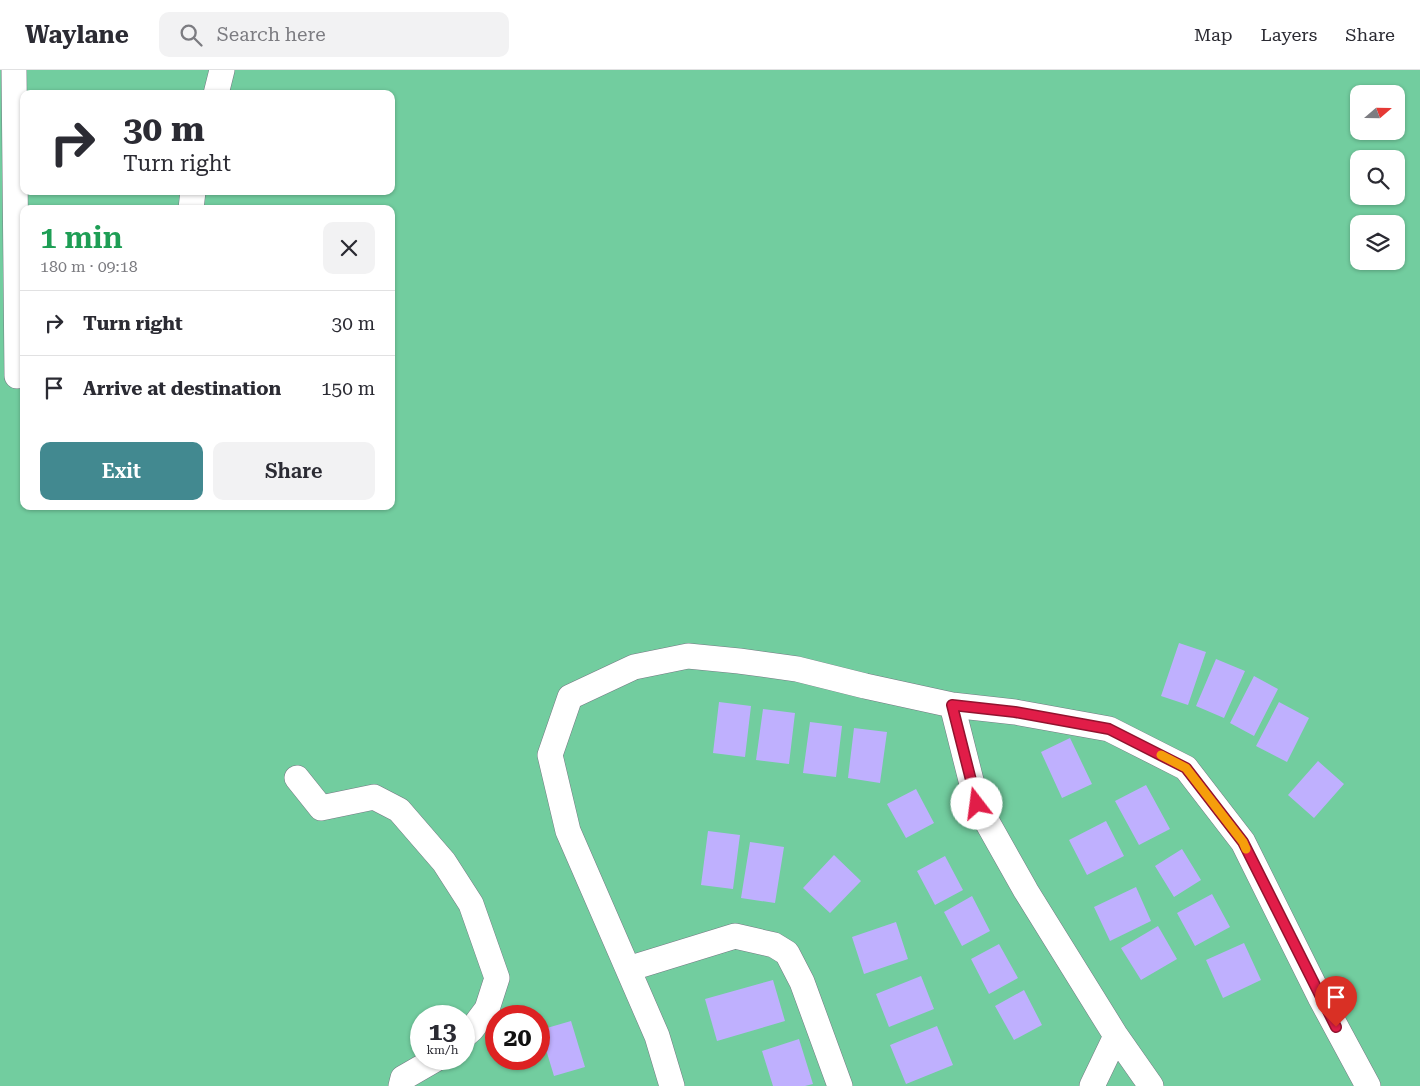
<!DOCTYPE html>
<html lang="en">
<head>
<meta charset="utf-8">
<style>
  :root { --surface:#fff; --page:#f2f2f3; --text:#2b2b33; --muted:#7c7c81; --line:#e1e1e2; --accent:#428990 }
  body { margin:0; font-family:"Roboto Serif",serif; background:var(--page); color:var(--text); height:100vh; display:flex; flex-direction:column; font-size:19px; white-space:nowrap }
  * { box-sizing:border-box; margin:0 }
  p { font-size:16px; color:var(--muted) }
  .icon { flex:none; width:28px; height:28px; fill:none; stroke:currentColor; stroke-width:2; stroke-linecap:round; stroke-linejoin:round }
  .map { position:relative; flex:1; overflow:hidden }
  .side { position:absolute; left:20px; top:135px; width:375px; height:305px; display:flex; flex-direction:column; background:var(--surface); border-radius:10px; box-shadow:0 1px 4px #0004 }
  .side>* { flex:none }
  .top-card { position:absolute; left:20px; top:20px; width:375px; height:105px; border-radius:10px; box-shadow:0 1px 4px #0004; background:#fff; color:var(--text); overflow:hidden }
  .needle { width:32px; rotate:70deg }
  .controls { position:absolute; left:1350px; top:15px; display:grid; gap:10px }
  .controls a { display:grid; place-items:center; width:55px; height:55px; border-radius:10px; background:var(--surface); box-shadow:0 1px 4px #0004; font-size:25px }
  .speed { position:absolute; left:410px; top:935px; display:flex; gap:10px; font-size:25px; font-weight:700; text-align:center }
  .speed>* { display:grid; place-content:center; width:65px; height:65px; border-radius:50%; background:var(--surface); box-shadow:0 1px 4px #0004; line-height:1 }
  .speed small { font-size:12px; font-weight:400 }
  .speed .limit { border:8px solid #d22; background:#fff; color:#111 }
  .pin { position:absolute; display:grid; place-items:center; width:42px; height:42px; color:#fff; margin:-51px -21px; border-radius:50% 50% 50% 0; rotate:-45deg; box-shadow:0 0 5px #0007 }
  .pin .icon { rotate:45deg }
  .me { position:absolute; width:55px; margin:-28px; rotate:345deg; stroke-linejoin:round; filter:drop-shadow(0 0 4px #0008) }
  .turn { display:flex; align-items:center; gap:18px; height:105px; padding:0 20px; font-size:22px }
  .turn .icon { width:65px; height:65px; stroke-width:2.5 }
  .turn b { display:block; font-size:35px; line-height:42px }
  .round { display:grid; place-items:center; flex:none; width:52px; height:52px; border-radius:10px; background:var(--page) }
  .overview { display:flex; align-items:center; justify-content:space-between; height:85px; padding:0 20px }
  h1 { font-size:30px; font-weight:600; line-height:38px; color:#1e9e55 }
  .cta { display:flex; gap:10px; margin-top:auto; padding:10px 20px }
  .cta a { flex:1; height:58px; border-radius:10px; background:var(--accent); color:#fff; font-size:20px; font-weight:600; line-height:58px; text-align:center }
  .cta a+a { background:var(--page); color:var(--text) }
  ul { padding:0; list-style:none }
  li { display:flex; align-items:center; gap:15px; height:65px; padding:0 20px; border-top:1px solid var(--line) }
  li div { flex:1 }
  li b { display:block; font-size:19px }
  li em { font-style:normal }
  header { display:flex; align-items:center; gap:30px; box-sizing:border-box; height:70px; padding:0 25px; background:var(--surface); border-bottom:1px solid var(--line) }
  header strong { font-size:24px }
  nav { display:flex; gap:28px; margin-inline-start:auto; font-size:18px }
  .search { width:350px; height:45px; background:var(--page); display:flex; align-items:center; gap:12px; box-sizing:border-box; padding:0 18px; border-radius:10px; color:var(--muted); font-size:19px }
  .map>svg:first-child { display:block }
</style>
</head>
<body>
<header>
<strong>Waylane</strong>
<div class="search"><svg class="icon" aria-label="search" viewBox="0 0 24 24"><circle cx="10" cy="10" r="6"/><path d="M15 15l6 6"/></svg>Search here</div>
<nav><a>Map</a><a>Layers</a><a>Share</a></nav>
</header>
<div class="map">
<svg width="1420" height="1016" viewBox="0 0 1420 1016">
  <rect width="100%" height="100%" fill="#e6edf6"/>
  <path fill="#72cd9f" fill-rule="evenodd" d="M0,0H1420V1016H0ZM24,24H391V121H24ZM1359,24H1396V61H1359ZM1359,89H1396V126H1359ZM24,139H391V436H24ZM1359,154H1396V191H1359ZM421,946H464V989H421ZM496,946H539V989H496Z"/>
  <path fill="#bfb0fe" d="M1179,573L1206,582L1188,635L1161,626Z
    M1216,589L1245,601L1224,648L1196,636Z
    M1254,606L1278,619L1254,666L1230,653Z
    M719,632L751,636L745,687L713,683Z
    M1279,632L1309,648L1287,692L1256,676Z
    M763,639L795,643L789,694L756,690Z
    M810,652L842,656L836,707L803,703Z
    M854,658L887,662L880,713L848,708Z
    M1070,668L1092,714L1062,728L1041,682Z
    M1318,691L1344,714L1314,748L1288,725Z
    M1146,715L1170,759L1139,775L1115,731Z
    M916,719L934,753L906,768L887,734Z
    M1106,751L1124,786L1087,805L1069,770Z
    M708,761L740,765L733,819L701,815Z
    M750,772L784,777L775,833L741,828Z
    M1182,779L1201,810L1174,827L1155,796Z
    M834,785L861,811L830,843L803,818Z
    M945,786L963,820L935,835L917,801Z
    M1136,817L1151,851L1110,871L1094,837Z
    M1212,824L1230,857L1195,876L1177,843Z
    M972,826L990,861L962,876L944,842Z
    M896,852L908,889L864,904L852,867Z
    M1158,856L1177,889L1141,910L1121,878Z
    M1244,873L1261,910L1223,928L1206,890Z
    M999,874L1018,908L989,924L971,889Z
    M921,906L934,939L889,957L876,924Z
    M773,910L785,951L717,971L705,929Z
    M1024,920L1042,955L1014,970L995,936Z
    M571,951L585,997L554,1006L540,960Z
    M937,956L953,995L906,1014L890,975Z
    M799,969L813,1014L805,1016H773L762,981Z"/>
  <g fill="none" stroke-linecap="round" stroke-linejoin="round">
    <g stroke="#737a82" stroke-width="26">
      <path id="minor" d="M14,0L17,306
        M216,24L222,0
        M191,139L193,121
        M952,635L977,734L1026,821L1116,966L1092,1016
        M297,708L321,738L374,727L399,740L444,792L471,834L497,908L487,939L472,959L464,966
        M628,899L735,866L774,875L787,883L802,912L840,1016
        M1116,966L1151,1016
        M401,1016L403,1008L436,989
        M672,1016L657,966L568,761L550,685L570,627L634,597L688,586L739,591L797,599L865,616L952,635L1015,642L1109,659L1186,698L1243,772L1320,927L1368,1016"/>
    </g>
    <use href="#minor" stroke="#fff" stroke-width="25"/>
  </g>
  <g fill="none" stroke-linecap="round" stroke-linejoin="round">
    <g stroke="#92132f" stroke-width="12">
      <path id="route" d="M977,734L952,635L1015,642L1109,659L1186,698L1243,772L1336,957"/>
    </g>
    <use href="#route" stroke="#e11d48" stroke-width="9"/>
    <path stroke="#f59e0b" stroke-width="9" d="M1161,685L1186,698L1243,772L1246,779"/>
  </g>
</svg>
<div class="controls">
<a><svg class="needle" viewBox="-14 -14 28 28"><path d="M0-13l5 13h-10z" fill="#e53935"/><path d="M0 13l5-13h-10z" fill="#7c7c81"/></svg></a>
<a><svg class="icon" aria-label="search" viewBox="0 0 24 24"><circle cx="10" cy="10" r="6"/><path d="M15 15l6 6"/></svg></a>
<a><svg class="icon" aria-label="layers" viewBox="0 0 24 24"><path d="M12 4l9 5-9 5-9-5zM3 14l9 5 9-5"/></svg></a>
</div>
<div class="speed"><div>13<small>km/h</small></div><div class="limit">20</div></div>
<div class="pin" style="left:1336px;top:957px;background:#d93025"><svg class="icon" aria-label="arrive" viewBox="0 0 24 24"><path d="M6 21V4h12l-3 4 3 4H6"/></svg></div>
<svg class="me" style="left:977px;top:734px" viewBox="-20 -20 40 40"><circle r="19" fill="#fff"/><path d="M0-13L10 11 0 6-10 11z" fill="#e11d48"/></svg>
<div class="top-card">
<div class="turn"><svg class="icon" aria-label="right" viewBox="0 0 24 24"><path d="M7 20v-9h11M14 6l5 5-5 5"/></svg><div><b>30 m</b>Turn right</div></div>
</div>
<section class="side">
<div class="overview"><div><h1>1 min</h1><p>180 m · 09:18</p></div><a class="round"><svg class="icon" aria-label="close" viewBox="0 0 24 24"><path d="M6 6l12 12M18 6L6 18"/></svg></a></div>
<ul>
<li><svg class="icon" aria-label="right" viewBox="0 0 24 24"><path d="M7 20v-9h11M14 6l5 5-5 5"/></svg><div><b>Turn right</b></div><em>30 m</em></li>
<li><svg class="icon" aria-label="arrive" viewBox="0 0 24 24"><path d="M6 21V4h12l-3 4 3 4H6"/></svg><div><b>Arrive at destination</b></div><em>150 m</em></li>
</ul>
<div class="cta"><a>Exit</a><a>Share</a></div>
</section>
</div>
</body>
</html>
